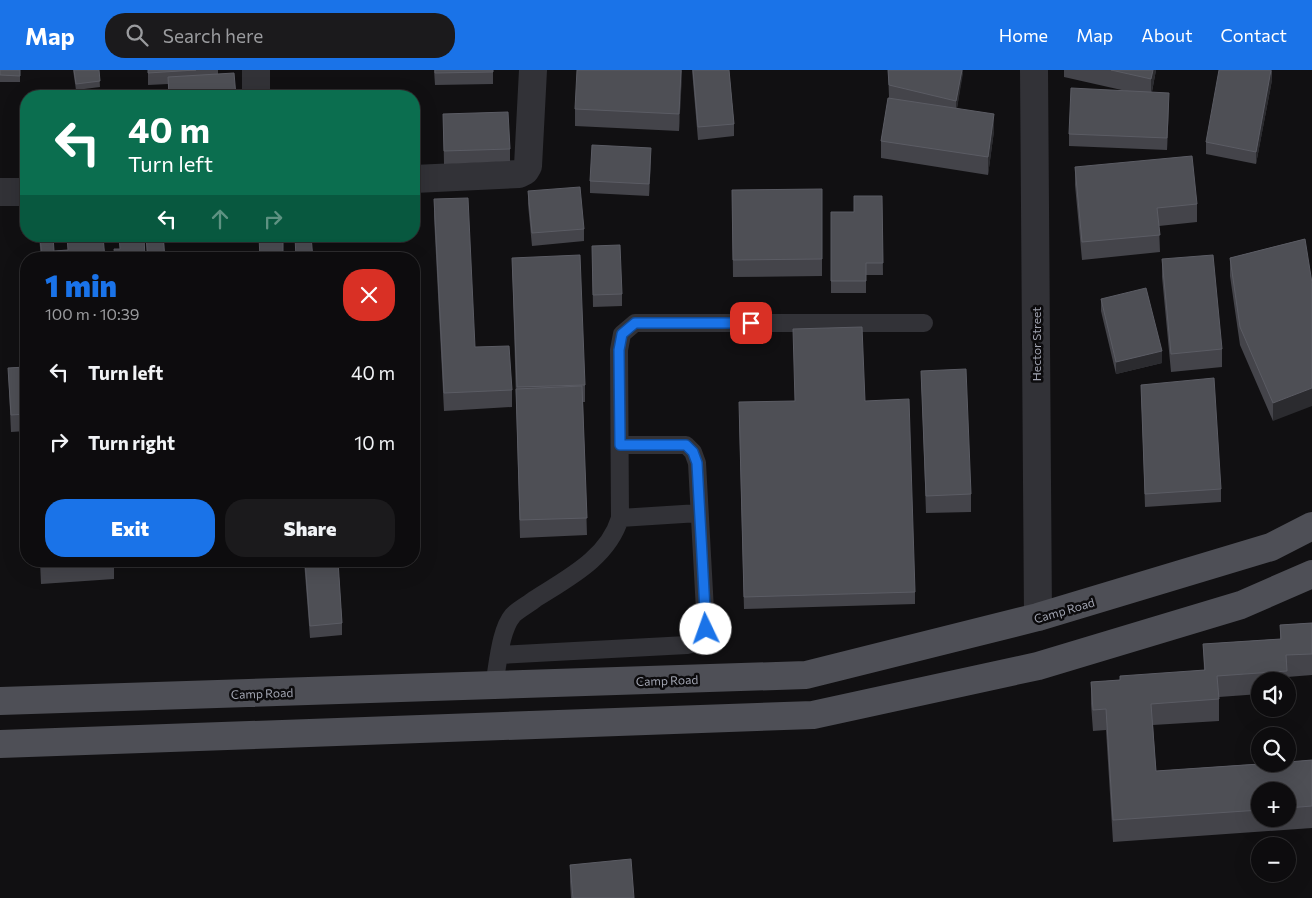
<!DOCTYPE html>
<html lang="en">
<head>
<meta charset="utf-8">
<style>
  :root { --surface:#0d0c0e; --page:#1b1a1c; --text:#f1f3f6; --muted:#9a9b9e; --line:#2d2c2e; --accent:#1a73e8 }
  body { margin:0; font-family:Commissioner,sans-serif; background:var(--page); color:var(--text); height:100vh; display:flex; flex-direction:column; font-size:19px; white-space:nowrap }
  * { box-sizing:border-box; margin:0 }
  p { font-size:16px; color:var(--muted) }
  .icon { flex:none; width:28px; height:28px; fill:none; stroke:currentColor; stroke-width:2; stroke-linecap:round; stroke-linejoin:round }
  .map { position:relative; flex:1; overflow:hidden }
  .side { position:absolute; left:20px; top:182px; width:400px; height:315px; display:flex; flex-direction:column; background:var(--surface); border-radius:20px; box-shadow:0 5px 20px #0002,0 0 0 1px var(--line) }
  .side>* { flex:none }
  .banner { position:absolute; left:20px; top:20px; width:400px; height:152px; border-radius:20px; box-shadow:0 5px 20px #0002,0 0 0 1px var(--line); background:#0b6e4f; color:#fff; overflow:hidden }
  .controls { position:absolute; left:1251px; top:602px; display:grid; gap:10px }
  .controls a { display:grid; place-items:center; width:45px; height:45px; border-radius:50%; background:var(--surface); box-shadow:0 5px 20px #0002,0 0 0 1px var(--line); font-size:25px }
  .pin { position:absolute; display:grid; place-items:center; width:42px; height:42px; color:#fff; margin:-21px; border-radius:10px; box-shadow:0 2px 8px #0006 }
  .me { position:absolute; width:55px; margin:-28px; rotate:357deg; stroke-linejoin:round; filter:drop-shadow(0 0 4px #0008) }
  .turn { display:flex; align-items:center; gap:18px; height:105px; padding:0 25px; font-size:22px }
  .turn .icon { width:65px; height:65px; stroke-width:2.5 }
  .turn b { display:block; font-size:35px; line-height:42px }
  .lanes { display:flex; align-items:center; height:48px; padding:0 25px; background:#0003; justify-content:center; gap:25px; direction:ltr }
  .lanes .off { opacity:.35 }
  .round { display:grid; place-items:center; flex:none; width:52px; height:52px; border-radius:20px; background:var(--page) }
  .summary { display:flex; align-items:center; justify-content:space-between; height:85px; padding:0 25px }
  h1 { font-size:30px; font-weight:800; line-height:38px; color:var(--accent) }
  .cta { display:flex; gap:10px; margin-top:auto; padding:10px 25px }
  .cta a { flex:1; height:58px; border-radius:20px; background:var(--accent); color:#fff; font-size:20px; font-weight:800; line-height:58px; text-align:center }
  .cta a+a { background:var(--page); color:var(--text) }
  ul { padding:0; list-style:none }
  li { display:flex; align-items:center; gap:15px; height:70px; padding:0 25px }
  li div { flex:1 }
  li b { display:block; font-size:19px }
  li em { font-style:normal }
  header { display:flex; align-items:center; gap:30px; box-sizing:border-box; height:70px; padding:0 25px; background:var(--accent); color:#fff }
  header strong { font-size:24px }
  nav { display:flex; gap:28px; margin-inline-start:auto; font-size:18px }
  .search { width:350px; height:45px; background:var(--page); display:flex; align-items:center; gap:12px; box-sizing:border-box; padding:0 18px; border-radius:20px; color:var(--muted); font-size:19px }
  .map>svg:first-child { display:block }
</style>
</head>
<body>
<header>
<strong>Map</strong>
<div class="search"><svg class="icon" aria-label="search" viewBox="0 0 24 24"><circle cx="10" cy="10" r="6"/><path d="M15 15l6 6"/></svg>Search here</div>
<nav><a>Home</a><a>Map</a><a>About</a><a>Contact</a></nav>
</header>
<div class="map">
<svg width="1312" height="828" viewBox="0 0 1312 828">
  <rect width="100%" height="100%" fill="#111012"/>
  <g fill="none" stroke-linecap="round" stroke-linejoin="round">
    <path stroke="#323237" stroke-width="18" d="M620,448L699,443
      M500,585L687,575L700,572L706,559L697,393L693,382L686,375H620
      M494,615C498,595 500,560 513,545C519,539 529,534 535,529C568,508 608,488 620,448L619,280L622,264L635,253H924"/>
    <path stroke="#323237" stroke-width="28" d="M1034,0L1038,547
      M256,26V0
      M414,109L519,104L525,101L528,96L533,0
      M0,122H26"/>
    <path stroke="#4e4f56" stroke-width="28" d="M0,631L806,605L1038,547L1271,477L1312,456
      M0,674L813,645L1038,596L1241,535L1312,504"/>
  </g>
  <path fill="#44444a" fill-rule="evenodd" d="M0,0H20V12H0Z
    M73,0H99L100,17L76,20Z
    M148,0H218V4L236,26H169L168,14L148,15Z
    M434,0H493V14L435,15Z
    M682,0L679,61L575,56V39Z
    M692,0H729L734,54V66L698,70Z
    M888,0H963L957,38L994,61L988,105L881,88V71L889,27Z
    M1064,0H1156L1152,22L1169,35L1167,80L1069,76V64L1126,21L1064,7Z
    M1272,0V10L1256,94L1206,84V72Z
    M443,44L510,79V91L444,94Z
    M651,91L649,126L590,123V111Z
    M1075,97L1197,134V152L1159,156L1160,182L1082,190L1075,115Z
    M822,119V206L733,207L732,120Z
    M528,121L584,159V171L532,176L528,134Z
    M882,126L883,205H866V223H831V142H854Z
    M434,129L475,277L512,320V337L444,341L434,147Z
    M39,166H53L54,181L68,180L67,166H103L105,189H41Z
    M145,166H231L164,168L165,189H147L146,169H145Z
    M1305,169L1273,351L1240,275L1230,206V188Z
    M592,176L622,224V236L593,237Z
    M512,188L585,315V332H583L587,465L520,468Z
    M1162,189L1222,279V297L1171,302L1162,207Z
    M1101,229L1162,293L1116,304L1101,241Z
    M26,297V361L11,362L8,298Z
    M921,301L971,424V442L926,443Z
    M1141,315L1221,419V432L1145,437Z
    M795,331H865L915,522V534L744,539L739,345Z
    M40,491H114V509L41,514Z
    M304,491H338L342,553V565L310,568Z
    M1312,553V605L1287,607V611H1260V624L1219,627V651L1153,655L1156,701L1312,690V758L1113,772L1106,660L1093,661L1091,634V612L1120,610L1204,600L1203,574L1280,569V555ZM1260,721H1288V749H1260Z
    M570,795L634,828H571L570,812Z"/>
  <path fill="#2b2b2f" d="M681,0L682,8L679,61V44Z
    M962,0H963V4L956,44V31Z
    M1153,0H1156L1151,26V9Z
    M1271,0L1272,10L1256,94V82Z
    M1169,23V35L1167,80V68Z
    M994,44V61L988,105V87Z
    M651,78V91L649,126V114Z
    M1162,281V293L1116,304V292Z
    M1312,318V336L1273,351V333Z"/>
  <path fill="#4e4f55" stroke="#5b5c64" d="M0,0H20V6L0,5Z
    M74,0H99L100,11L76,14Z
    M148,0H196L148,3Z
    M435,0H493V2L435,3Z
    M577,0H681L679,44L575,39Z
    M693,0H729L734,54L698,57Z
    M888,0H962L956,31L889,15Z
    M1111,0H1153L1151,9Z
    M1219,0H1271L1256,82L1206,72Z
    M234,3L236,26H169L168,7Z
    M1071,18L1169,23L1167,68L1069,64Z
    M96,21V26H62L61,24Z
    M888,28L994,44L988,87L881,71Z
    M508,42L510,79L444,81L443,44Z
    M592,75L651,78L649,114L590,111Z
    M1192,86L1197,134L1157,138L1160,165L1082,172L1075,97Z
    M580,117L584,159L532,163L528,121Z
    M822,119V189L733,190L732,120Z
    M854,126H882L883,193H866V211H831V142H854Z
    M468,128L475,277L509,276L512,320L444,323L434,129Z
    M40,166H53L54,181L68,180L67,166H103L105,189H42Z
    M119,166H144L145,189H115L114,179H120Z
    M156,166H163L165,189H148L146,167Z
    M259,166H283V189H260Z
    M295,166H311L313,189H296Z
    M1305,169L1312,213V318L1273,333L1240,257L1230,188Z
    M620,175L622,224L593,225L592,176Z
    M580,185L585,315L517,317L512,188Z
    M1213,185L1222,279L1171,284L1162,189Z
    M1146,218L1162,281L1116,292L1101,229Z
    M862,257L865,331L909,329L915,522L744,527L739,332L795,331L793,259Z
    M26,297V344L11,345L8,298Z
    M966,299L971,424L926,426L921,301Z
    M1214,308L1221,419L1145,424L1141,315Z
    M582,316L587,448L520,450L516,319Z
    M41,491H114V492L41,497Z
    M305,491H338L342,553L310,556Z
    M1312,553V584L1286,585L1287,601L1217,606L1219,629L1151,634L1156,701L1260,694H1288V692L1312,690V736L1288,738V721H1260V740L1113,750L1106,639L1093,640L1091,612L1120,610V606L1205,600L1203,574L1281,569L1280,555Z
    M631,789L634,828H573L570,795Z"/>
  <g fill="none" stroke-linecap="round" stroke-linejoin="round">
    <g stroke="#114b97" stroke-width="12">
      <path id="route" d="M706,559L697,393L693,382L686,375H620L619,280L622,264L635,253H751"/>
    </g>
    <use href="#route" stroke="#1a73e8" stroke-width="9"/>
  </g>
  <g text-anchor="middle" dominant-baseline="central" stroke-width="5" stroke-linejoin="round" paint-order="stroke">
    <g font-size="12" fill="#a2a5b2" stroke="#0c0b0d">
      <text transform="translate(1036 274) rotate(-90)">Hector Street</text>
      <text transform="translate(1064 540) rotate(-16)">Camp Road</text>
      <text transform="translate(667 610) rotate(-2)">Camp Road</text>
      <text transform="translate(262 623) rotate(-2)">Camp Road</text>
    </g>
  </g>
</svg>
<div class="controls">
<a><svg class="icon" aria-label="sound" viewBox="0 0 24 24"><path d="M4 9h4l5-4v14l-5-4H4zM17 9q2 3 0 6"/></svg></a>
<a><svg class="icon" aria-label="search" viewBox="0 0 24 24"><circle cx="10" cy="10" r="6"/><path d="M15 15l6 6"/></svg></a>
<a>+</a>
<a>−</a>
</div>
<div class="pin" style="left:751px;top:253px;background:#d93025"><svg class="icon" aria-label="arrive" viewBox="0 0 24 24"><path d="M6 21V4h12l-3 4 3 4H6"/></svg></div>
<svg class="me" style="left:706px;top:559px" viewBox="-20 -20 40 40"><circle r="19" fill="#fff"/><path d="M0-13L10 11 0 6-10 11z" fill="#1a73e8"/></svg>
<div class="banner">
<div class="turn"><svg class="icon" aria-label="left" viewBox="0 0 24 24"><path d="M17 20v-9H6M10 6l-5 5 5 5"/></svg><div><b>40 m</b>Turn left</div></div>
<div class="lanes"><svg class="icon" aria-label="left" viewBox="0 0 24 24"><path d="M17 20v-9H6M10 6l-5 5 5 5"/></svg><svg class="icon off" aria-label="ahead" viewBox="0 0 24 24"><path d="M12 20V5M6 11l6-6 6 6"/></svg><svg class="icon off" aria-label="right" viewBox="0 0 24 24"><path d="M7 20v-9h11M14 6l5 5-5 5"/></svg></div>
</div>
<section class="side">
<div class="summary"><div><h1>1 min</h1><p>100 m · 10:39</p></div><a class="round" style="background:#d93025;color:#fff"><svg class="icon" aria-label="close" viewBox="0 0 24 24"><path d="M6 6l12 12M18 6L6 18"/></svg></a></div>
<ul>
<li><svg class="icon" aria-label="left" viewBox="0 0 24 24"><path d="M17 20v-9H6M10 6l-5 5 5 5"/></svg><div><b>Turn left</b></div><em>40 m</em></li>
<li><svg class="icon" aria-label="right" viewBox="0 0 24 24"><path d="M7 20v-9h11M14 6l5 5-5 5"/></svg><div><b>Turn right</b></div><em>10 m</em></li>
</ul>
<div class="cta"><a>Exit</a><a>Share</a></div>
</section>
</div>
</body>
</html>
